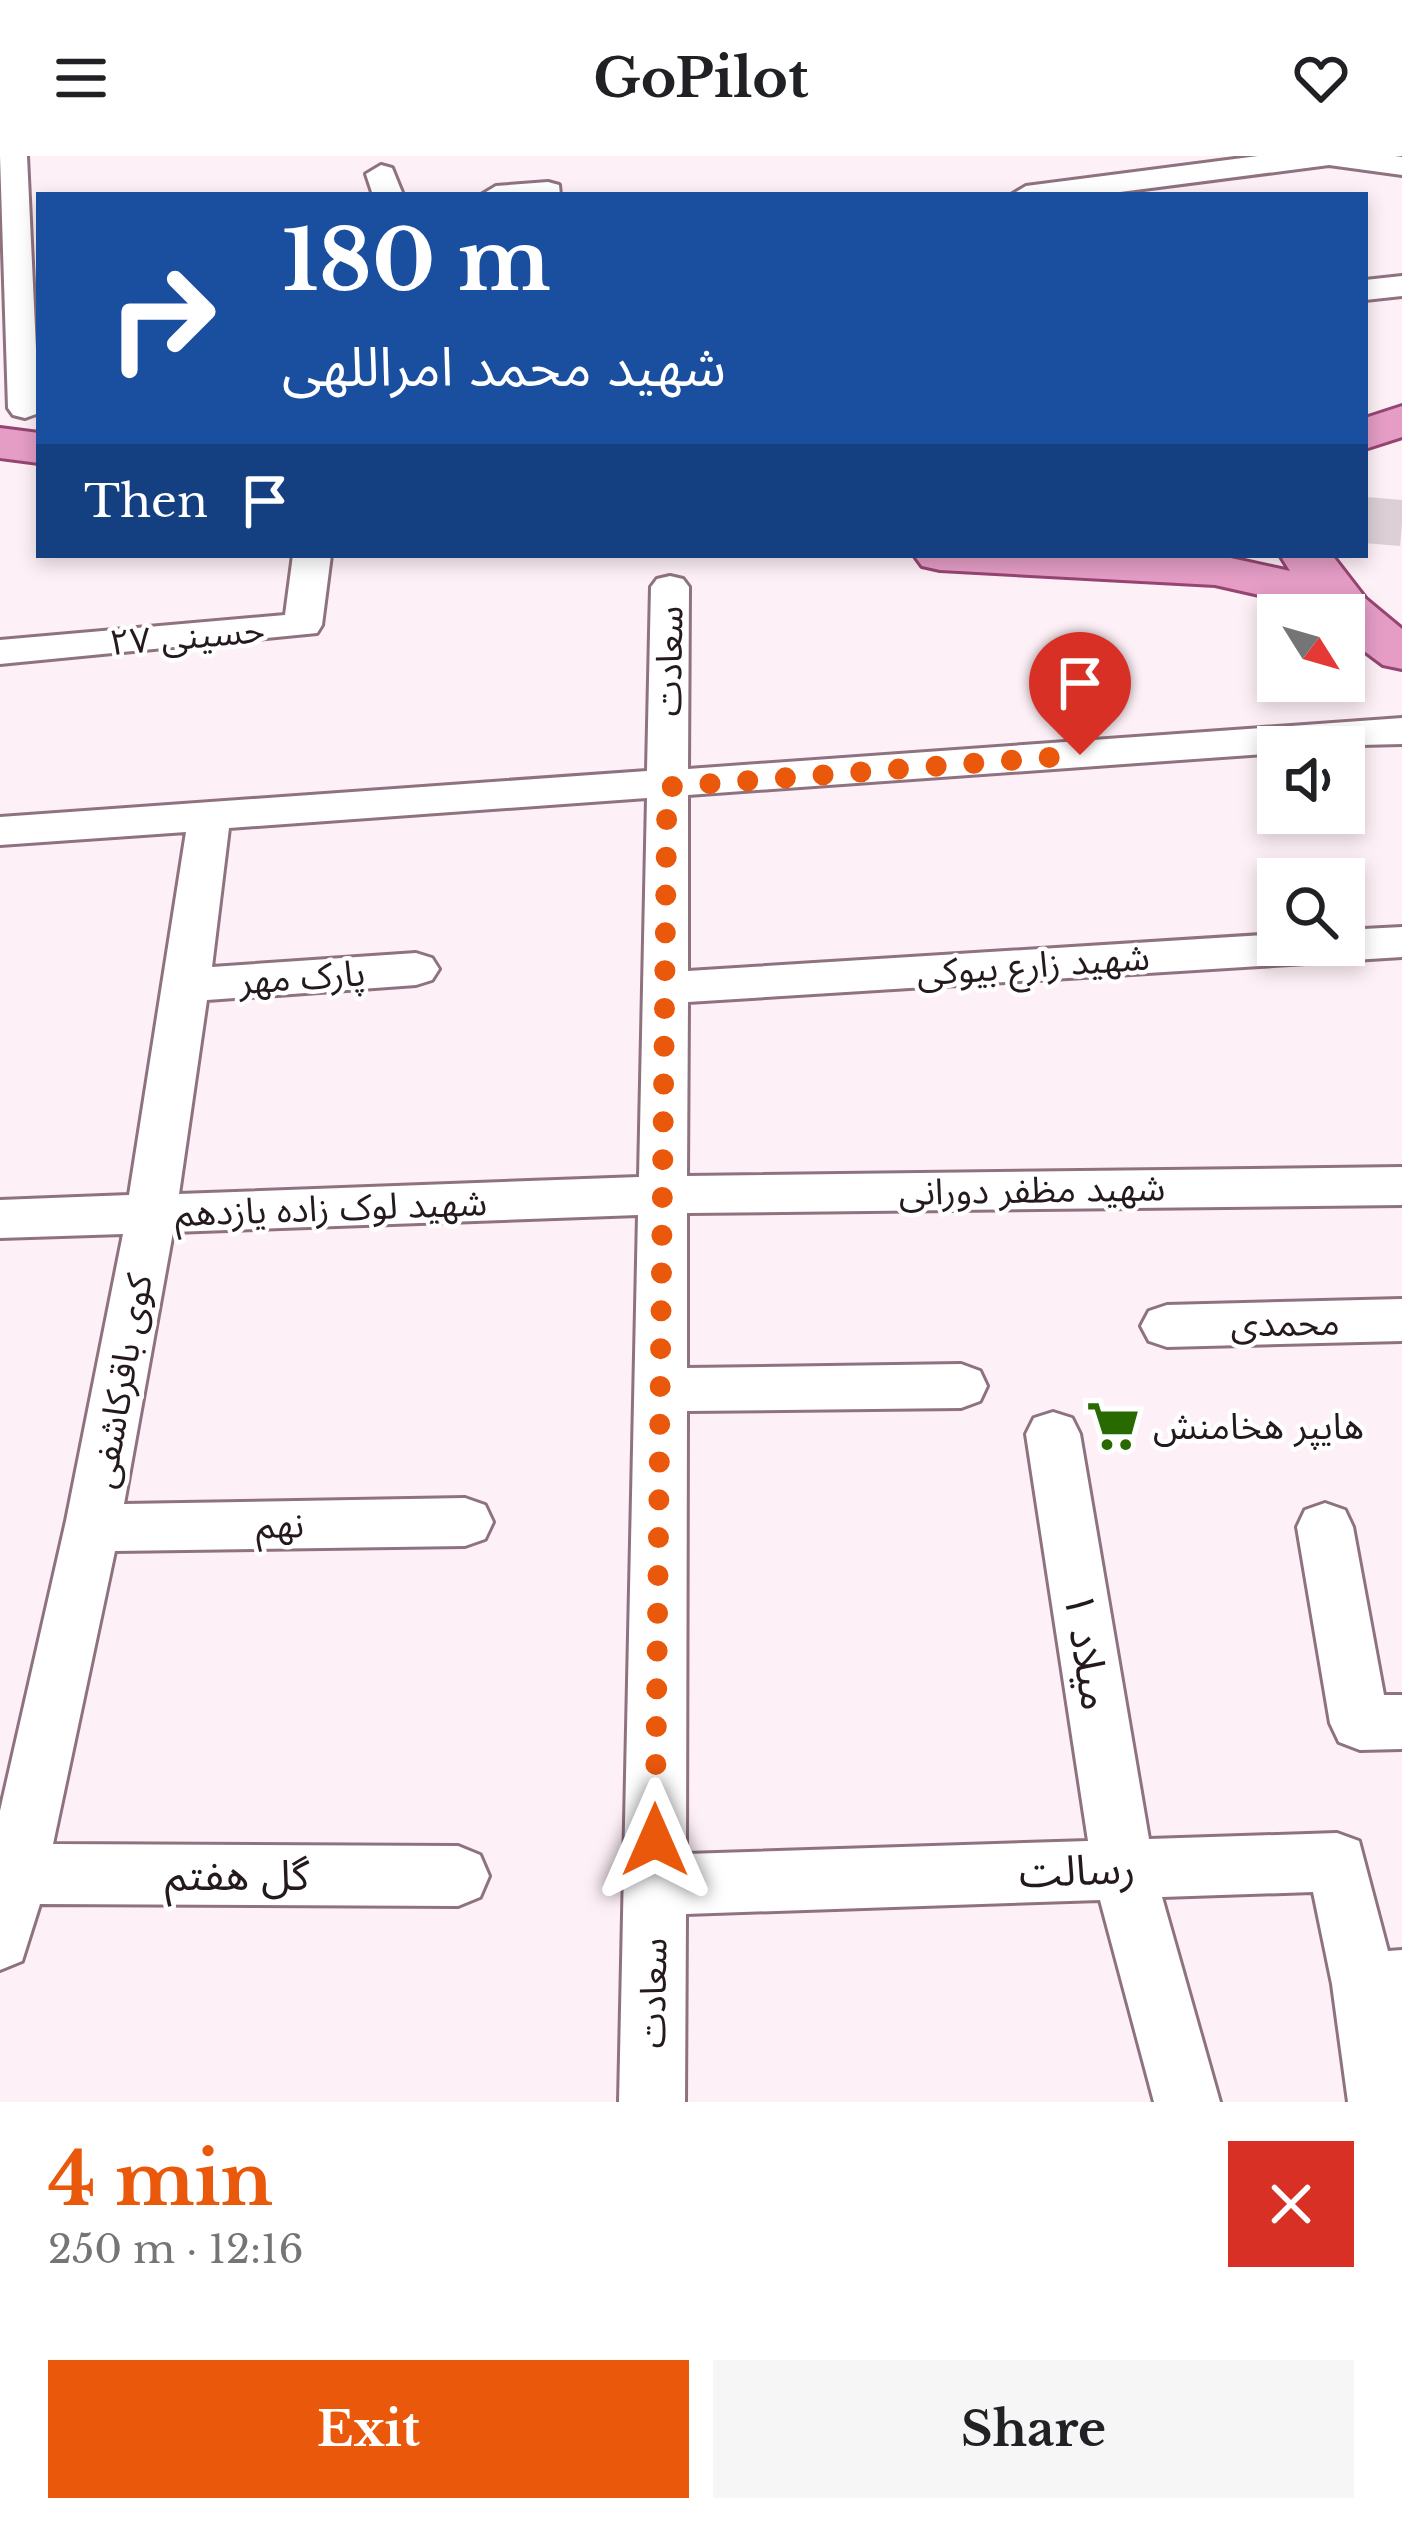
<!DOCTYPE html>
<html lang="en">
<head>
<meta charset="utf-8">
<style>
  :root { --surface:#fff; --page:#f6f6f6; --text:#202124; --muted:#757577; --accent:#ea580c }
  body { margin:0; font-family:"Libre Baskerville","Noto Sans Arabic",serif; background:var(--page); color:var(--text); height:100vh; display:flex; flex-direction:column; font-size:45px; white-space:nowrap }
  * { box-sizing:border-box; margin:0 }
  p { font-size:39px; color:var(--muted) }
  .icon { flex:none; width:66px; height:66px; fill:none; stroke:currentColor; stroke-width:2; stroke-linecap:round; stroke-linejoin:round }
  .map { position:relative; height:1946px; overflow:hidden }
  .details { display:flex; flex-direction:column; background:var(--surface); flex:1 }
  .details>* { flex:none }
  .hud { position:absolute; left:36px; top:36px; width:1332px; height:366px; border-radius:0px; box-shadow:0 6px 18px #0003; background:#1a4fa0; color:#fff; overflow:hidden }
  .needle { width:78px; rotate:127deg }
  .tools { position:absolute; left:1257px; top:438px; display:grid; gap:24px }
  .tools a { display:grid; place-items:center; width:108px; height:108px; border-radius:0px; background:var(--surface); box-shadow:0 6px 18px #0003; font-size:60px }
  .pin { position:absolute; display:grid; place-items:center; width:102px; height:102px; color:#fff; margin:-123px -51px; border-radius:50% 50% 50% 0; rotate:-45deg; box-shadow:0 0 12px #0007 }
  .pin .icon { rotate:45deg }
  .me { position:absolute; width:132px; margin:-66px; rotate:0deg; stroke-linejoin:round; filter:drop-shadow(0 0 9px #0008) }
  .turn { display:flex; align-items:center; gap:42px; height:252px; padding:0 48px; font-size:54px }
  .turn .icon { width:156px; height:156px; stroke-width:2.5 }
  .turn b { display:block; font-size:84px; line-height:102px }
  .then { display:flex; align-items:center; height:114px; padding:0 48px; background:#0003; gap:24px; font-size:45px }
  .round { display:grid; place-items:center; flex:none; width:126px; height:126px; border-radius:0px; background:var(--page) }
  .overview { display:flex; align-items:center; justify-content:space-between; height:204px; padding:0 48px }
  h1 { font-size:72px; font-weight:700; line-height:90px; color:var(--accent) }
  .button { display:flex; gap:24px; margin-top:auto; padding:24px 48px }
  .button a { flex:1; height:138px; border-radius:0px; background:var(--accent); color:#fff; font-size:48px; font-weight:700; line-height:138px; text-align:center }
  .button a+a { background:var(--page); color:var(--text) }
  header { display:flex; justify-content:space-between; align-items:center; height:156px; padding:0 48px; background:var(--surface); font-size:54px; font-weight:700 }
  .map>svg:first-child { display:block }
</style>
</head>
<body>
<header><svg class="icon" aria-label="menu" viewBox="0 0 24 24"><path d="M4 6h16M4 12h16M4 18h16"/></svg>GoPilot<svg class="icon" aria-label="heart" viewBox="0 0 24 24"><path d="M12 20l-8-8c-3-5 5-10 8-4 3-6 11-1 8 4z"/></svg></header>
<div class="map">
<svg width="1402" height="1946" viewBox="0 0 1402 1946">
  <rect width="100%" height="100%" fill="#fdf0f6"/>
  <g fill="none" stroke-linecap="round" stroke-linejoin="round">
    <path stroke="#dcd0d6" stroke-width="46" stroke-dasharray="46 24" stroke-linecap="butt" d="M1365,364L1402,367"/>
    <g stroke="#8f7280" stroke-width="6">
      <path id="minor" d="M0,0H27L39,257L25,262L13,259L8,252Z
        M1258,0H1395L1402,1V19L1329,9L1097,39H1011L1026,30Z
        M381,9L392,12L403,39H373L366,18Z
        M548,26L559,29L560,39H481L496,30Z
        M1402,120V140L1365,144V124Z
        M293,399H331L322,469L317,477L0,508V484L285,459Z
        M670,420L683,423L689,431L688,613L1402,562V588L1278,591V597L688,639V815L1278,778V789H1344V774L1402,771V801L688,846L687,1020L1402,1011V1049L687,1057V1212L961,1208L980,1215L987,1230L980,1245L961,1252L687,1255L686,1698L1088,1685L1026,1278L1034,1262L1053,1256L1072,1262L1080,1278L1149,1683L1337,1677L1359,1685L1388,1795L1402,1794V1946H1348L1332,1828L1313,1736L1162,1741L1220,1946H1154L1100,1744L686,1758L685,1946H619L638,1059L173,1076L124,1348L465,1342L485,1349L493,1366L485,1383L465,1390L115,1395L53,1688L458,1690L480,1699L489,1720L480,1741L458,1750L40,1748L22,1805L0,1814V1655L66,1365L123,1078L0,1082V1044L129,1039L186,676L0,689V661L647,615L651,431L657,423ZM647,642L639,1021L179,1038L207,844L416,829L432,824L439,813L432,802L416,797L212,811L229,672Z
        M1402,1143V1185L1167,1191L1149,1185L1141,1170L1149,1155L1167,1149Z
        M1325,1347L1345,1354L1353,1371L1384,1539H1402V1593L1360,1594L1339,1586L1330,1567L1297,1371L1305,1354Z"/>
    </g>
    <g stroke="#964572" stroke-width="6">
      <path id="primary" d="M1402,250V281L1365,293V262Z
        M0,272L39,277V307L0,302Z
        M914,399H1217L1290,415L1280,399H1332L1366,443L1402,473V513L1383,509L1344,480V459H1323L1317,452L1215,429L940,414L922,410Z"/>
    </g>
    <use href="#minor" fill="#fff" fill-rule="evenodd"/>
    <use href="#primary" fill="#e59dc6" fill-rule="evenodd"/>
  </g>
  <g fill="none" stroke-linecap="round" stroke-linejoin="round">
    <path stroke="#ea580c" stroke-width="21" stroke-dasharray="0 37.8" d="M655,1684L667,631L1080,599"/>
  </g>
  <defs>
    <g id="supermarket-bare" transform="scale(4.14)"><path d="M-6-5.5h2.5l.6 2H6L4.5 2H-2.5L-4.4-4H-6ZM-1.5 3.2a1.3 1.3 0 1 0 .1 0ZM3 3.2a1.3 1.3 0 1 0 .1 0Z" fill="#296a00" stroke="#fff" stroke-width="2.5" paint-order="stroke"/></g>
  </defs>
  <g fill-rule="evenodd">
    <use href="#supermarket-bare" x="1113" y="1270"/>
  </g>
  <g text-anchor="middle" dominant-baseline="central" stroke-width="9" stroke-linejoin="round" paint-order="stroke">
    <g font-size="36" fill="#24191e" stroke="#fff">
      <text transform="translate(187 480) rotate(-5)">حسینی ۲۷</text>
      <text transform="translate(669 505) rotate(-89)">سعادت</text>
      <text transform="translate(1033 809) rotate(-4)">شهید زارع بیوکی</text>
      <text transform="translate(302 821) rotate(-4)">پارک مهر</text>
      <text transform="translate(1032 1034) rotate(-1)">شهید مظفر دورانی</text>
      <text transform="translate(331 1052) rotate(-2)">شهید لوک زاده یازدهم</text>
      <text transform="translate(1285 1167) rotate(-1)">محمدی</text>
      <text transform="translate(121 1225) rotate(-80)">کوی باقرکاشفی</text>
      <text transform="translate(280 1369) rotate(-1)">نهم</text>
      <text transform="translate(653 1837) rotate(-89)">سعادت</text>
    </g>
    <g font-size="36" fill="#24191e" stroke="#fff" text-anchor="start">
      <text x="1153" y="1270">هایپر هخامنش</text>
    </g>
    <g font-size="42" fill="#24191e" stroke="#fff">
      <text transform="translate(1088 1495) rotate(81)">میلاد ۱</text>
      <text transform="translate(1077 1714) rotate(-2)">رسالت</text>
      <text x="237" y="1719">گل هفتم</text>
    </g>
  </g>
</svg>
<div class="tools">
<a><svg class="needle" viewBox="-14 -14 28 28"><path d="M0-13l5 13h-10z" fill="#e53935"/><path d="M0 13l5-13h-10z" fill="#757577"/></svg></a>
<a><svg class="icon" aria-label="sound" viewBox="0 0 24 24"><path d="M4 9h4l5-4v14l-5-4H4zM17 9q2 3 0 6"/></svg></a>
<a><svg class="icon" aria-label="search" viewBox="0 0 24 24"><circle cx="10" cy="10" r="6"/><path d="M15 15l6 6"/></svg></a>
</div>
<div class="pin" style="left:1080px;top:599px;background:#d93025"><svg class="icon" aria-label="arrive" viewBox="0 0 24 24"><path d="M6 21V4h12l-3 4 3 4H6"/></svg></div>
<svg class="me" style="left:655px;top:1684px" viewBox="-20 -20 40 40"><path d="M0-17L14 15 0 8-14 15z" fill="#ea580c" stroke="#fff" stroke-width="4"/></svg>
<div class="hud">
<div class="turn"><svg class="icon" aria-label="right" viewBox="0 0 24 24"><path d="M7 20v-9h11M14 6l5 5-5 5"/></svg><div><b>180 m</b>شهید محمد امراللهی</div></div>
<div class="then">Then<svg class="icon" aria-label="arrive" viewBox="0 0 24 24"><path d="M6 21V4h12l-3 4 3 4H6"/></svg></div>
</div>
</div>
<section class="details">
<div class="overview"><div><h1>4 min</h1><p>250 m · 12:16</p></div><a class="round" style="background:#d93025;color:#fff"><svg class="icon" aria-label="close" viewBox="0 0 24 24"><path d="M6 6l12 12M18 6L6 18"/></svg></a></div>
<div class="button"><a>Exit</a><a>Share</a></div>
</section>
</body>
</html>
